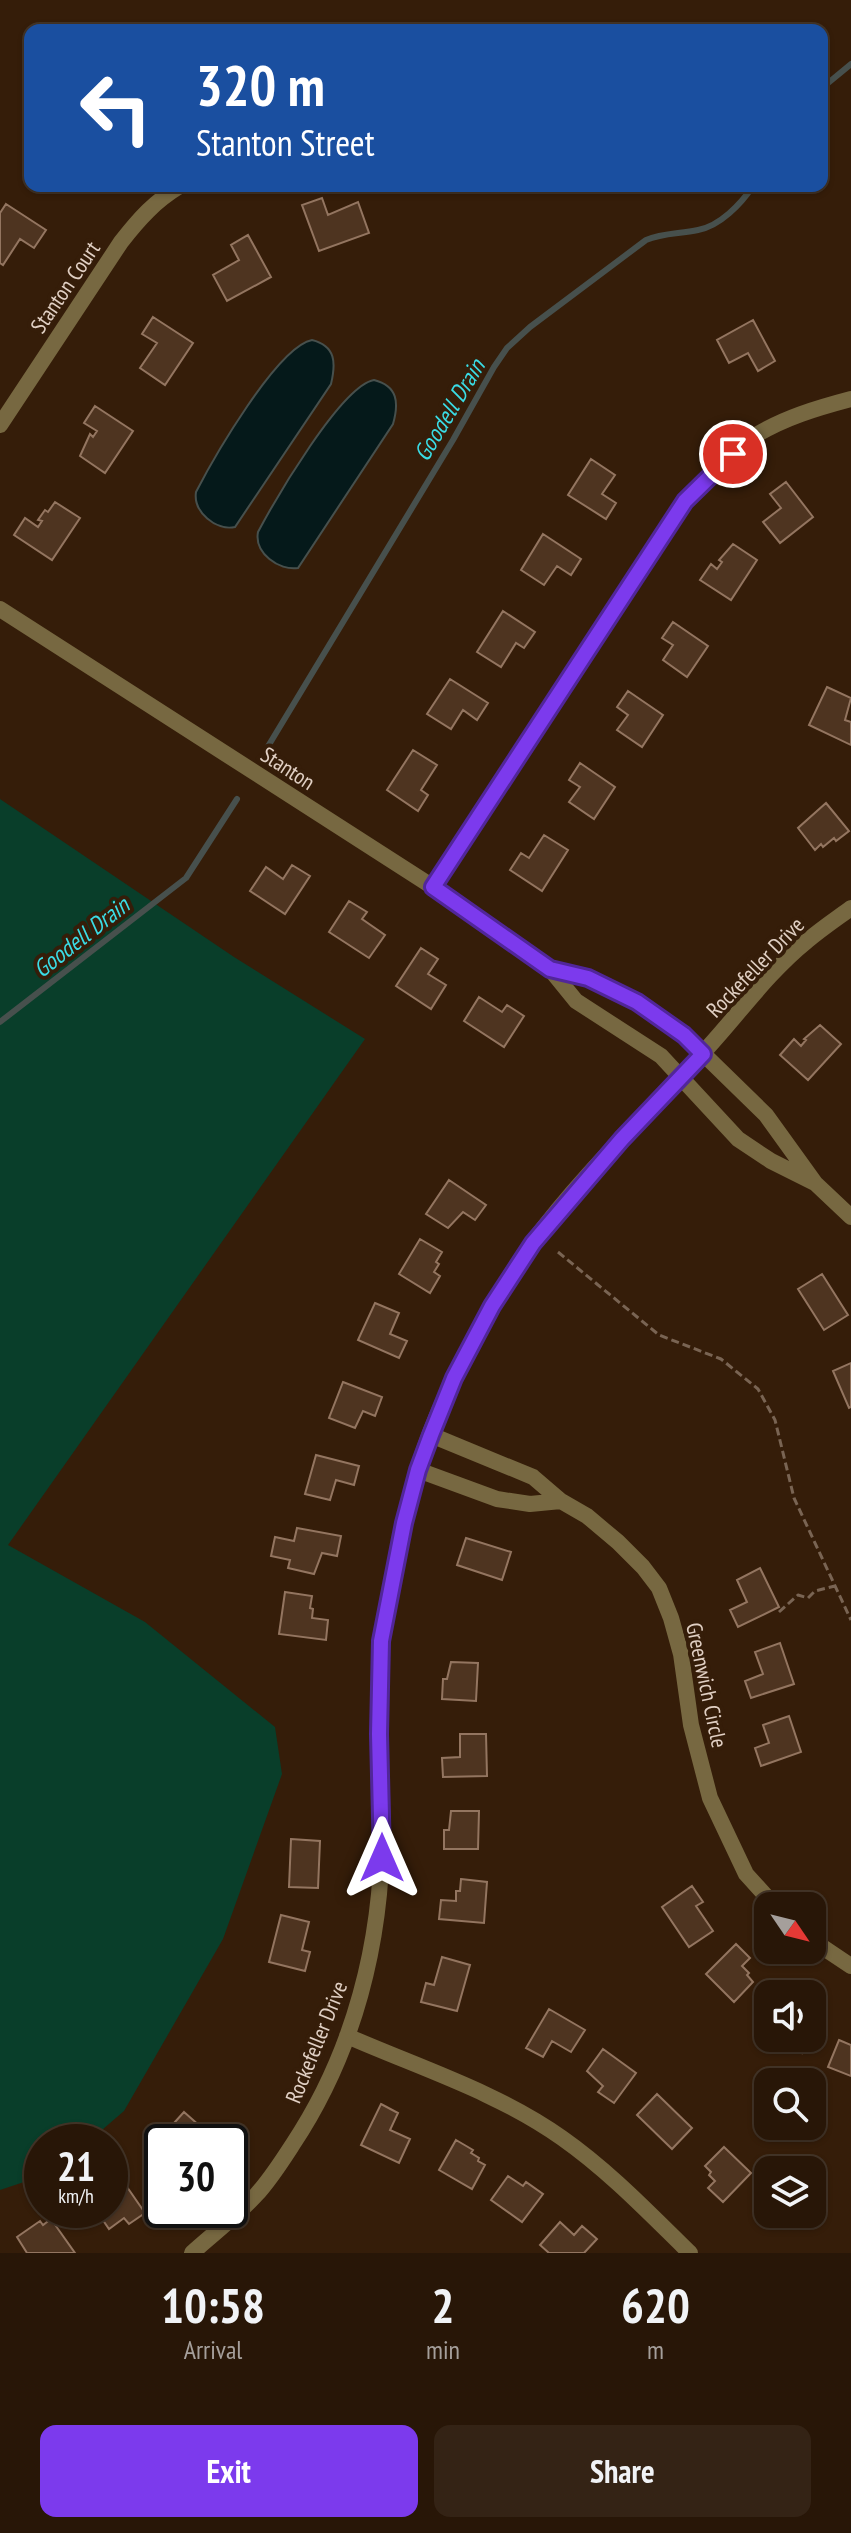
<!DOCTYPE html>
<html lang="en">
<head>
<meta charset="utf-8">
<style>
  :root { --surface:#281607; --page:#342315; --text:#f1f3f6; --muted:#a59f9b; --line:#443528; --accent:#7c3aed }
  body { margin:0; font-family:"PT Sans Narrow",sans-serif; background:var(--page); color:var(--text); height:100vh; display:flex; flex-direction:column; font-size:30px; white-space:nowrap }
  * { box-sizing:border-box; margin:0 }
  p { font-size:26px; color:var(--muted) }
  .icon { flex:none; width:44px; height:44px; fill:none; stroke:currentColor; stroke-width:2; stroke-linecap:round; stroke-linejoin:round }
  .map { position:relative; height:2253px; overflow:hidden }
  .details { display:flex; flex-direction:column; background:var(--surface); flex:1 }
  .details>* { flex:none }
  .hud { position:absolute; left:24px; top:24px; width:804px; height:168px; border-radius:16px; box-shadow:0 2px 6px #0004,0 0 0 2px var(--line); background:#1a4fa0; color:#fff; overflow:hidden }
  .needle { width:52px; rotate:125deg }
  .fabs { position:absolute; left:754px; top:1892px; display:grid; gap:16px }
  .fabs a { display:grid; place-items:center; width:72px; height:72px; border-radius:16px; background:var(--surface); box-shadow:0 2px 6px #0004,0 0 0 2px var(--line); font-size:40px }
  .speed { position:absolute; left:24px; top:2124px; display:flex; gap:16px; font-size:40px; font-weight:700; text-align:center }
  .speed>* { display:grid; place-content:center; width:104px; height:104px; border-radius:50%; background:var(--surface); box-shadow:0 2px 6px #0004,0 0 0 2px var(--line); line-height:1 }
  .speed small { font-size:20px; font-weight:400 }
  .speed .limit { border:4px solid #111; border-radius:12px; background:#fff; color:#111 }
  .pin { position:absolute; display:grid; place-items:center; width:68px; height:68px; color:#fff; margin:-34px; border:4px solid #fff; border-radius:50%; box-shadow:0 2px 8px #0007 }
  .me { position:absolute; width:88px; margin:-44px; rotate:0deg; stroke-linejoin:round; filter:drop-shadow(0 0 6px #0008) }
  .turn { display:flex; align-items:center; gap:28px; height:168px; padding:0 40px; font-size:36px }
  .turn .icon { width:104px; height:104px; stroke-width:2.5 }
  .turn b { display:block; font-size:56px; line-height:68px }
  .eta { display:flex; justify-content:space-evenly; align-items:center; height:136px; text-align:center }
  .eta b { font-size:48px; font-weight:600; line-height:56px }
  .cta { display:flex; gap:16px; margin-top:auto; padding:16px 40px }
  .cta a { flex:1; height:92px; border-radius:16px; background:var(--accent); color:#fff; font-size:32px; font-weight:600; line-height:92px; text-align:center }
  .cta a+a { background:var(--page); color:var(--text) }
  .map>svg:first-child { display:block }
</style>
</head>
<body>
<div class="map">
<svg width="851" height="2253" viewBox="0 0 851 2253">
  <rect width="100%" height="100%" fill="#351d09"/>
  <path fill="#093e2a" d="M0,799L234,957L365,1039L8,1545L145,1622L275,1727L282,1774L223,1939L124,2111L88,2142H42V2176L0,2190Z"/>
  <path fill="#05191a" stroke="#47504d" stroke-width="2" d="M312,340C336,346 336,363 331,384L235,527C216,531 193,512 196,492C213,459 277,347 312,340Z
    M374,380C398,386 399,403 393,424L298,568C279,571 254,553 258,532C275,500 341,386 374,380Z"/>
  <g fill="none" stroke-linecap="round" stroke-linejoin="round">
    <path stroke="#47504d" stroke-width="6" d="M822,88L851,64
      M267,748L453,440L494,367L507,348L530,327L646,240C663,233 680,234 698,230C720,226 741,204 753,186
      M0,1022L186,878L237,799"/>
  </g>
  <path fill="#4e3420" stroke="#937560" stroke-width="2" d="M322,198L328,215L358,202L369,233L319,251L302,205Z
    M6,204L46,230L34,248L20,239L3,265L0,263V213Z
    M248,235L271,277L227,301L213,275L239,260L231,245Z
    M153,317L193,343L165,385L140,368L157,343L142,334Z
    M753,320L775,361L758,371L748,353L729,363L717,340Z
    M95,406L133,431L105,473L80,456L90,434L93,437L97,431L84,423Z
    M591,459L615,475L602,494L616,503L606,519L568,495Z
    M786,482L813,517L780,543L763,522L781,508L770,494Z
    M55,502L80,518L52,560L14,535L25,518L38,527L42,521L38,520L45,510L48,512Z
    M543,534L581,559L571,575L557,566L544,585L521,570Z
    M733,544L757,560L731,600L700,580L711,564L717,569L722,562L719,560Z
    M503,611L535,632L524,648L516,643L501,667L477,652Z
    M673,622L708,646L687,677L663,660L673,645L662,638Z
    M450,679L488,703L477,720L463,710L451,729L427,714Z
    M827,687L851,698L845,720L851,722V745L809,725Z
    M628,691L663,715L642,747L617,730L628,715L617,707Z
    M413,750L437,765L421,790L428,795L418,811L387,790Z
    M580,763L615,787L594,819L569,802L580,787L569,780Z
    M826,803L849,831L836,841L834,838L823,847L821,844L815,850L798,828Z
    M544,835L568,850L542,891L510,870L521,853L529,858Z
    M292,865L310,876L285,914L250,891L266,867L283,879Z
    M349,901L367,912L362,919L385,935L369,958L329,932Z
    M421,948L438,959L428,974L446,985L431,1009L396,986Z
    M479,997L502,1012L507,1005L524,1016L504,1047L464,1021Z
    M820,1025L841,1044L808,1080L780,1055L794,1039L801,1046L806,1040L804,1039Z
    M449,1180L486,1205L475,1220L463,1212L448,1228L426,1214Z
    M420,1239L442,1252L436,1262L439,1264L434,1272L440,1276L430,1293L399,1274Z
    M822,1274L848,1315L824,1330L798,1289Z
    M375,1303L399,1313L390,1334L407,1341L399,1358L358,1340Z
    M851,1363V1407L849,1408L833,1371Z
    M343,1382L382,1397L375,1416L363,1411L355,1428L329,1418Z
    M316,1455L359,1466L354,1485L336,1480L330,1500L305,1494Z
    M297,1528L341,1536L337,1556L322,1553L314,1574L288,1568L290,1560L271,1556L275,1537L294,1541Z
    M466,1538L511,1552L502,1580L457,1565Z
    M760,1568L779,1607L738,1627L730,1610L747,1602L737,1580Z
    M285,1592L312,1596L310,1608L313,1609L312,1618L328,1620L326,1640L279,1634Z
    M780,1643L794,1684L751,1698L745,1681L763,1674L755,1652Z
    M451,1662L478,1663L476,1701L442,1699L443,1679H447Z
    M789,1716L801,1752L761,1766L755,1748L769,1743L763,1725Z
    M460,1734H486L487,1776L443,1777L442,1758L460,1757Z
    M451,1811H479L478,1849H444V1830H449Z
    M291,1839L320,1841L318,1888L289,1887Z
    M461,1879L487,1882L484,1923L439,1919L441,1900L456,1901V1891H460Z
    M692,1886L703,1902L696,1906L713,1931L689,1947L662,1907Z
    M281,1915L309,1922L302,1950L310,1952L305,1971L269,1962Z
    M736,1944L750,1958L742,1966L749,1973L747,1975L753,1982L734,2002L706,1974Z
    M442,1957L470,1965L457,2011L421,2002L426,1983L434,1985Z
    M549,2009L585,2030L571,2052L552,2041L543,2057L526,2048Z
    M778,2038H811L802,2053Z
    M839,2040L851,2045V2076L828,2067Z
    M603,2049L636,2073L614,2103L598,2092L603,2086L587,2071Z
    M657,2094L692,2128L672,2149L637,2115Z
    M381,2104L398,2113L390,2130L410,2139L399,2163L361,2145Z
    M184,2112L218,2142H162V2148L156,2143Z
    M456,2140L473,2150L471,2153L479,2158L478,2161L485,2165L472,2189L439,2170Z
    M724,2147L751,2173L723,2202L708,2188L715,2181L709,2175L711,2172L705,2166Z
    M116,2171L145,2213L129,2224L124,2218L109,2229L96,2210H110V2175Z
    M508,2176L523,2186L526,2182L543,2194L522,2222L491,2200Z
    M51,2219L75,2253H27L17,2237L40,2221L43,2225Z
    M560,2222L574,2235L582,2226L597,2239L584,2253H549L540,2245Z"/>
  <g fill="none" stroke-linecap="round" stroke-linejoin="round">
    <path stroke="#796453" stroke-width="3" stroke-dasharray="8 4" stroke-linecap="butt" d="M558,1252L659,1335L721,1359L758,1389L775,1420L794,1498L851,1620
      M779,1612L798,1595L808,1598L815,1591L835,1586"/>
    <path stroke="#776841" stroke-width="16" d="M0,425L121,242C139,219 155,201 180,186
      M0,609L433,887L550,969L576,1001L661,1056L738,1139L771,1161L815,1183
      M433,887L685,501C706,479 727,453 753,437C783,418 817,408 851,399
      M550,969L588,978L637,1002L684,1035L766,1115L815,1183L851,1217
      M431,1435L533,1477L561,1501L587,1516L618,1542L643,1567L659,1588L671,1618L681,1654L691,1725L710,1798L746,1874L775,1906
      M418,1470L497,1499L530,1504L561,1501
      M812,1940L851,1966
      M347,2036C420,2068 497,2092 562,2138C609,2171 649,2213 690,2253
      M192,2253C213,2234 237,2216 256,2195C270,2180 282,2161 293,2144C354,2052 382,1942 382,1832C382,1782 379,1732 380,1683C381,1667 380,1651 382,1635C391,1581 401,1527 416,1474C438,1400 487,1306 532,1243C581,1176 644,1117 700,1056C736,1018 766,974 807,941C821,929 836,919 851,908"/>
  </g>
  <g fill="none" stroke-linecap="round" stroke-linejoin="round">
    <g stroke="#51269a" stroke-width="20">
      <path id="route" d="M382,1858L379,1734L381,1641L404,1523L418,1470L431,1435L454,1378L492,1306L533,1243L622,1139L703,1054L684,1035L637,1002L588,978L550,969L433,887L685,501L733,454"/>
    </g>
    <use href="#route" stroke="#7c3aed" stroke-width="14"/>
  </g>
  <g text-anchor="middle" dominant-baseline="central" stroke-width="8" stroke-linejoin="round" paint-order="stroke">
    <g font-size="22" fill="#e1d0c4" stroke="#351d09">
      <text transform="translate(65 287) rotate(-56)">Stanton Court</text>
      <text transform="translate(288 768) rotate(33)">Stanton</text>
      <text transform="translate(755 967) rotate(-46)">Rockefeller Drive</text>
      <text transform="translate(707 1685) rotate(78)">Greenwich Circle</text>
      <text transform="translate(316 2042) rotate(-68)">Rockefeller Drive</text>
    </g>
    <g font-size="24" font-style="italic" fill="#3adce5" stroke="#351d09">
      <text transform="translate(449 410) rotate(-59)">Goodell Drain</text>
      <text transform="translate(81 937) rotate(-38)">Goodell Drain</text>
    </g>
  </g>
</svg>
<div class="fabs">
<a><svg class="needle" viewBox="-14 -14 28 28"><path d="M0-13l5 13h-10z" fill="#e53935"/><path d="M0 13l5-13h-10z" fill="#a59f9b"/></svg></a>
<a><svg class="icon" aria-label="sound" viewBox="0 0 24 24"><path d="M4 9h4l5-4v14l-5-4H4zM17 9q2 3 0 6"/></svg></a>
<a><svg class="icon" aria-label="search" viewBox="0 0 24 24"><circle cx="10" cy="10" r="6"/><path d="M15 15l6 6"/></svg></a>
<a><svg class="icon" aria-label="layers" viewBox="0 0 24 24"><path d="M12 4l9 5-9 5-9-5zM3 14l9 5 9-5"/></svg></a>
</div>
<div class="speed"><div>21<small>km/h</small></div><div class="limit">30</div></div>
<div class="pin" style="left:733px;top:454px;background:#d93025"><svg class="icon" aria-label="arrive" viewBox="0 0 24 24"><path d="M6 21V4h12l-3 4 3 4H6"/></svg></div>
<svg class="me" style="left:382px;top:1858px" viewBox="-20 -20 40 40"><path d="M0-17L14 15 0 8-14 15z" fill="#7c3aed" stroke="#fff" stroke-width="4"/></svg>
<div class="hud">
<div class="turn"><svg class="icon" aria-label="left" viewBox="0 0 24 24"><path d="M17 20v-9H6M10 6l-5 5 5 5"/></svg><div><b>320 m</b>Stanton Street</div></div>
</div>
</div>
<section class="details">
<div class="eta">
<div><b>10:58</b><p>Arrival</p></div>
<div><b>2</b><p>min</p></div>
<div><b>620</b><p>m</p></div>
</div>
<div class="cta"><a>Exit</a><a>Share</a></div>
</section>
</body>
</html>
